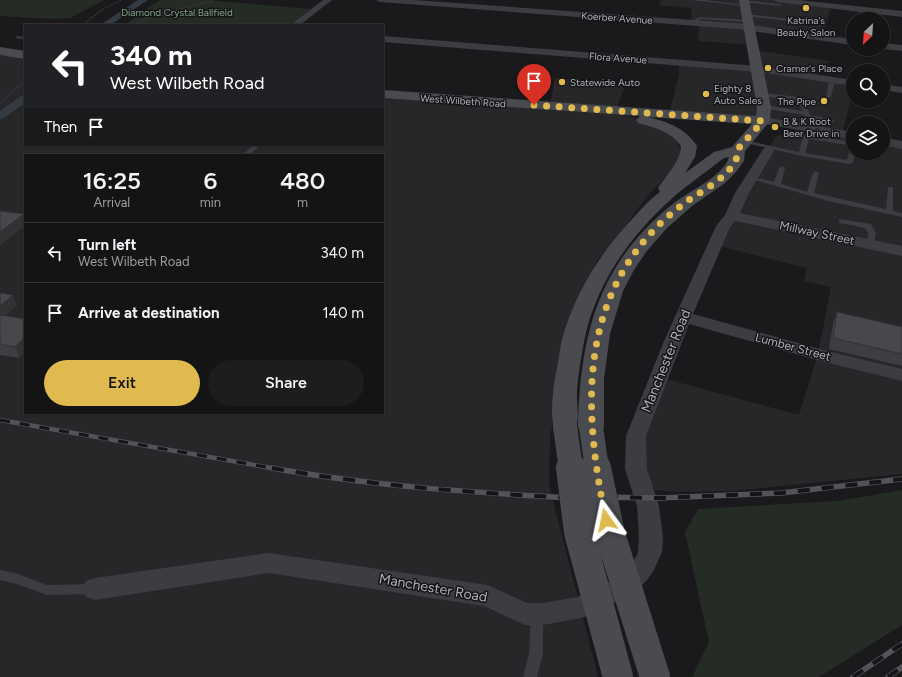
<!DOCTYPE html>
<html lang="en">
<head>
<meta charset="utf-8">
<style>
  :root { --surface:#141415; --page:#1d1d1e; --text:#f1f3f6; --muted:#9d9ea0; --line:#333334; --accent:#e0ba4f }
  body { margin:0; font-family:Figtree,sans-serif; background:var(--page); color:var(--text); height:100vh; display:flex; flex-direction:column; font-size:15px; white-space:nowrap }
  * { box-sizing:border-box; margin:0 }
  p { font-size:13px; color:var(--muted) }
  .icon { flex:none; width:22px; height:22px; fill:none; stroke:currentColor; stroke-width:2; stroke-linecap:round; stroke-linejoin:round }
  .map { position:relative; flex:1; overflow:hidden }
  .sheet { position:absolute; left:24px; top:154px; width:360px; height:260px; display:flex; flex-direction:column; background:var(--surface); border-radius:0px; box-shadow:0 1px 3px #0004,0 0 0 1px var(--line) }
  .sheet>* { flex:none }
  .hud { position:absolute; left:24px; top:24px; width:360px; height:122px; border-radius:0px; box-shadow:0 1px 3px #0004,0 0 0 1px var(--line); background:#202124; color:#fff; overflow:hidden }
  .needle { width:26px; rotate:205deg }
  .tools { position:absolute; left:846px; top:12px; display:grid; gap:8px }
  .tools a { display:grid; place-items:center; width:44px; height:44px; border-radius:50%; background:var(--surface); box-shadow:0 1px 3px #0004,0 0 0 1px var(--line); font-size:20px }
  .pin { position:absolute; display:grid; place-items:center; width:34px; height:34px; color:#fff; margin:-41px -17px; border-radius:50% 50% 50% 0; rotate:-45deg; box-shadow:0 0 4px #0007 }
  .pin .icon { rotate:45deg }
  .me { position:absolute; width:44px; margin:-22px; rotate:348deg; stroke-linejoin:round; filter:drop-shadow(0 0 3px #0008) }
  .turn { display:flex; align-items:center; gap:14px; height:84px; padding:0 20px; font-size:18px }
  .turn .icon { width:52px; height:52px; stroke-width:2.5 }
  .turn b { display:block; font-size:28px; line-height:34px }
  .then { display:flex; align-items:center; height:38px; padding:0 20px; background:#0003; gap:8px; font-size:15px }
  .eta { display:flex; justify-content:space-evenly; align-items:center; height:68px; text-align:center }
  .eta b { font-size:24px; font-weight:600; line-height:28px }
  .action { display:flex; gap:8px; margin-top:auto; padding:8px 20px }
  .action a { flex:1; height:46px; border-radius:24px; background:var(--accent); color:#111; font-size:16px; font-weight:600; line-height:46px; text-align:center }
  .action a+a { background:var(--page); color:var(--text) }
  ul { padding:0; list-style:none }
  li { display:flex; align-items:center; gap:12px; height:60px; padding:0 20px; border-top:1px solid var(--line) }
  li div { flex:1 }
  li b { display:block; font-size:15px }
  li em { font-style:normal }
  .map>svg:first-child { display:block }
</style>
</head>
<body>
<div class="map">
<svg width="902" height="677" viewBox="0 0 902 677">
  <rect width="100%" height="100%" fill="#1a1a1c"/>
  <path fill="#272629" fill-rule="evenodd" d="M661,0H777L831,6L822,38L750,28L753,45L698,41L699,24L690,23L692,10L690,8L659,5Z
    M754,50L830,61L825,67H818L816,73L823,79L853,84V91L842,134L763,121L669,114L679,75V63L758,69Z
    M0,51L25,55V145H383V94L550,106L555,78L626,84L618,104L617,111L605,110L654,123L676,138L682,154L675,167L644,200L622,231L597,261L571,319L550,437L549,485L598,677H0ZM25,155H383V413H25Z
    M801,132L853,139V153H883V144L902,146V474L732,491L677,492L643,489L636,469L659,377L799,415L818,354L831,287L804,281L807,268L715,245L775,137L785,134Z"/>
  <path fill="#252c26" d="M0,0H104L70,18L55,19L0,16Z
    M160,0H205L311,9L289,25H125L150,6Z
    M902,490V625L819,677H692L709,642L685,532L698,509L838,501Z"/>
  <g fill="none" stroke-linecap="round" stroke-linejoin="round">
    <path fill="#333a41" fill-rule="evenodd" d="M138,0H148L110,25H100Z
      M25,95V103L4,118L0,119V111L21,96Z"/>
    <path stroke="#424348" stroke-width="1.5" stroke-dasharray="1 1.5" stroke-linecap="butt" d="M83,25L103,9L121,0
      M134,25L146,18L214,0
      M0,103L25,81"/>
    <path fill="#3c3c41" fill-rule="evenodd" d="M690,0H705L747,5L745,6Z
      M744,0L780,4L782,5L780,6L745,2L743,1Z
      M747,14L789,19L791,20L789,21L745,16Z
      M699,17L748,20L750,21L748,22L700,19L697,25H693L694,20Z
      M17,36L25,37V39L15,38Z
      M832,78L835,80L831,97L826,98L829,80Z
      M762,93L800,97L804,101L810,115L835,120L832,122L806,117L804,115L762,108V106L764,105L803,111L796,100L760,96L759,95Z
      M806,135L853,142V146L809,139L805,153L847,160L850,148L853,146V153H855L853,162L850,164L802,156L741,142L744,140L799,152L803,137Z
      M254,145H261L249,155H242Z
      M782,166L785,168L781,184L807,192L813,173L816,171L819,173L814,193L886,209L888,188L889,187H893V211L902,213V217L828,201L748,178L751,176L774,182L779,168Z
      M839,219L871,224L876,233L874,246H871L867,244L868,233L865,228L839,223Z
      M0,570L15,573L47,585L93,584L97,585L99,589L97,593L93,594L47,595L14,583L0,580Z
      M537,608L542,610L543,614V653L537,677H523L529,653L531,614L532,610Z"/>
    <path fill="#3c3c41" fill-rule="evenodd" d="M323,0H332L300,25H290Z
      M376,0H414L736,23L853,39V45L736,29L380,2Z
      M773,0H799L902,11V17L777,2Z
      M383,36L758,66L853,80V86L758,72L383,42Z
      M883,43L902,45V51L883,49Z
      M883,84L902,87V93L883,90Z
      M763,117L853,132V140L759,123L757,121L759,119Z
      M883,137L902,141V149L883,145Z
      M768,147L772,148L774,151L749,193L740,213L902,246V256L735,221L730,227L693,314L827,351L902,369V381L817,360L689,324L646,436L647,469L659,506L663,537L662,552L654,570L647,580L635,592L590,615L581,618L543,625H525L484,606L269,573L95,600L86,597L82,589L86,581L95,578L269,553L488,585L527,603H543L577,597L617,578L636,557L638,552L639,537L637,506L625,469L626,436L664,341L716,226L725,215L735,193L762,151L764,148Z"/>
    <path fill="#4a4b50" fill-rule="evenodd" d="M739,0H749L771,107L770,121L745,151L744,161L736,172L725,183L692,206L667,228L646,252L634,270L623,291L610,334L604,379V427L600,433L591,436L582,433L578,427C580,335 598,263 674,203C688,192 724,176 729,157L724,158C705,173 684,187 667,203C627,240 594,288 584,342C581,358 578,375 577,390C576,404 581,420 574,432L565,435L556,432C549,420 553,392 555,378C558,366 559,352 562,339C576,291 600,253 634,217C642,208 650,199 660,192L658,188C667,174 680,163 681,146C672,132 653,127 638,123L636,120L640,116L383,98V90L756,116L757,107ZM648,117L752,124L732,147L714,152L685,173L695,157L697,146C685,128 668,122 648,117Z
      M0,47L25,51V59L0,55Z"/>
    <g stroke="#535459" stroke-width="4.5">
      <path id="rail-far1" d="M0,420L277,469"/>
    </g>
    <g stroke="#535459" stroke-width="5.5">
      <path id="rail" d="M272,468C376,487 482,493 588,499L596,497L659,498L781,493L902,479
        M853,677L902,644
        M888,677L902,667"/>
    </g>
    <use href="#rail-far1" stroke="#151517" stroke-width="3" stroke-dasharray="10" stroke-linecap="butt"/>
    <use href="#rail" stroke="#151517" stroke-width="4" stroke-dasharray="12" stroke-linecap="butt"/>
    <path stroke="#4a4b50" stroke-width="24" d="M565,426L571,469
      M591,427L597,469"/>
    <path stroke="#4a4b50" stroke-width="30" d="M571,468L579,532L618,677
      M596,468L610,534L655,677"/>
  </g>
  <path fill="#3e3d41" d="M0,293L17,305L5,316L20,358L0,355Z
    M837,312L902,327V366L829,349L833,323Z"/>
  <path fill="#323235" d="M24,214L25,226L0,245V232Z
    M13,295L17,305L0,320V306Z
    M25,337V352L20,358L15,347Z"/>
  <path fill="#48474c" stroke="#323235" d="M0,211L24,214L0,232Z
    M0,293L13,295L0,306Z
    M837,312L902,327V354L833,338Z
    M0,315L25,319V337L15,347L0,344Z"/>
  <g fill="none" stroke-linecap="round" stroke-linejoin="round">
    <path stroke="#e0ba4f" stroke-width="7" stroke-dasharray="0 12.6" d="M534,105L763,121L737,150C737,154 737,159 735,162C724,180 703,190 686,202C674,211 662,221 652,232C577,313 585,420 606,520"/>
  </g>
  <g fill="#e0ba4f" stroke="#151517" stroke-width="1.5">
    <circle cx="806" cy="8" r="4"/>
    <circle cx="768" cy="68" r="4"/>
    <circle cx="562" cy="82" r="4"/>
    <circle cx="706" cy="94" r="4"/>
    <circle cx="824" cy="101" r="4"/>
    <circle cx="775" cy="127" r="4"/>
  </g>
  <g text-anchor="middle" dominant-baseline="central" stroke-width="3" stroke-linejoin="round" paint-order="stroke">
    <g font-size="10" fill="#87a38b" stroke="#151517">
      <text x="177" y="12">Diamond Crystal Ballfield</text>
    </g>
    <g font-size="10" fill="#aeb1ba" stroke="#151517">
      <text transform="translate(617 18) rotate(4)">Koerber Avenue</text>
      <text transform="translate(618 58) rotate(4)">Flora Avenue</text>
      <text transform="translate(463 101) rotate(4)">West Wilbeth Road</text>
    </g>
    <g font-size="10" fill="#aeb1ba" stroke="#151517" text-anchor="start">
      <text x="806" y="20" text-anchor="middle">Katrina's<tspan x="806" dy="12">Beauty Salon</tspan></text>
      <text x="776" y="68">Cramer's Place</text>
      <text x="570" y="82">Statewide Auto</text>
      <text x="714" y="88">Eighty 8<tspan x="714" dy="12">Auto Sales</tspan></text>
      <text x="816" y="101" text-anchor="end">The Pipe</text>
      <text x="783" y="121">B &amp; K Root<tspan x="783" dy="12">Beer Drive in</tspan></text>
    </g>
    <g font-size="12" fill="#aeb1ba" stroke="#151517">
      <text transform="translate(817 233) rotate(12)">Millway Street</text>
      <text transform="translate(793 347) rotate(15)">Lumber Street</text>
    </g>
    <g font-size="14" fill="#aeb1ba" stroke="#151517">
      <text transform="translate(666 361) rotate(-68)">Manchester Road</text>
      <text transform="translate(433 588) rotate(10)">Manchester Road</text>
    </g>
  </g>
</svg>
<div class="tools">
<a><svg class="needle" viewBox="-14 -14 28 28"><path d="M0-13l5 13h-10z" fill="#e53935"/><path d="M0 13l5-13h-10z" fill="#9d9ea0"/></svg></a>
<a><svg class="icon" aria-label="search" viewBox="0 0 24 24"><circle cx="10" cy="10" r="6"/><path d="M15 15l6 6"/></svg></a>
<a><svg class="icon" aria-label="layers" viewBox="0 0 24 24"><path d="M12 4l9 5-9 5-9-5zM3 14l9 5 9-5"/></svg></a>
</div>
<div class="pin" style="left:534px;top:105px;background:#d93025"><svg class="icon" aria-label="arrive" viewBox="0 0 24 24"><path d="M6 21V4h12l-3 4 3 4H6"/></svg></div>
<svg class="me" style="left:606px;top:520px" viewBox="-20 -20 40 40"><path d="M0-17L14 15 0 8-14 15z" fill="#e0ba4f" stroke="#fff" stroke-width="4"/></svg>
<div class="hud">
<div class="turn"><svg class="icon" aria-label="left" viewBox="0 0 24 24"><path d="M17 20v-9H6M10 6l-5 5 5 5"/></svg><div><b>340 m</b>West Wilbeth Road</div></div>
<div class="then">Then<svg class="icon" aria-label="arrive" viewBox="0 0 24 24"><path d="M6 21V4h12l-3 4 3 4H6"/></svg></div>
</div>
<section class="sheet">
<div class="eta">
<div><b>16:25</b><p>Arrival</p></div>
<div><b>6</b><p>min</p></div>
<div><b>480</b><p>m</p></div>
</div>
<ul>
<li><svg class="icon" aria-label="left" viewBox="0 0 24 24"><path d="M17 20v-9H6M10 6l-5 5 5 5"/></svg><div><b>Turn left</b><p>West Wilbeth Road</p></div><em>340 m</em></li>
<li><svg class="icon" aria-label="arrive" viewBox="0 0 24 24"><path d="M6 21V4h12l-3 4 3 4H6"/></svg><div><b>Arrive at destination</b></div><em>140 m</em></li>
</ul>
<div class="action"><a>Exit</a><a>Share</a></div>
</section>
</div>
</body>
</html>
